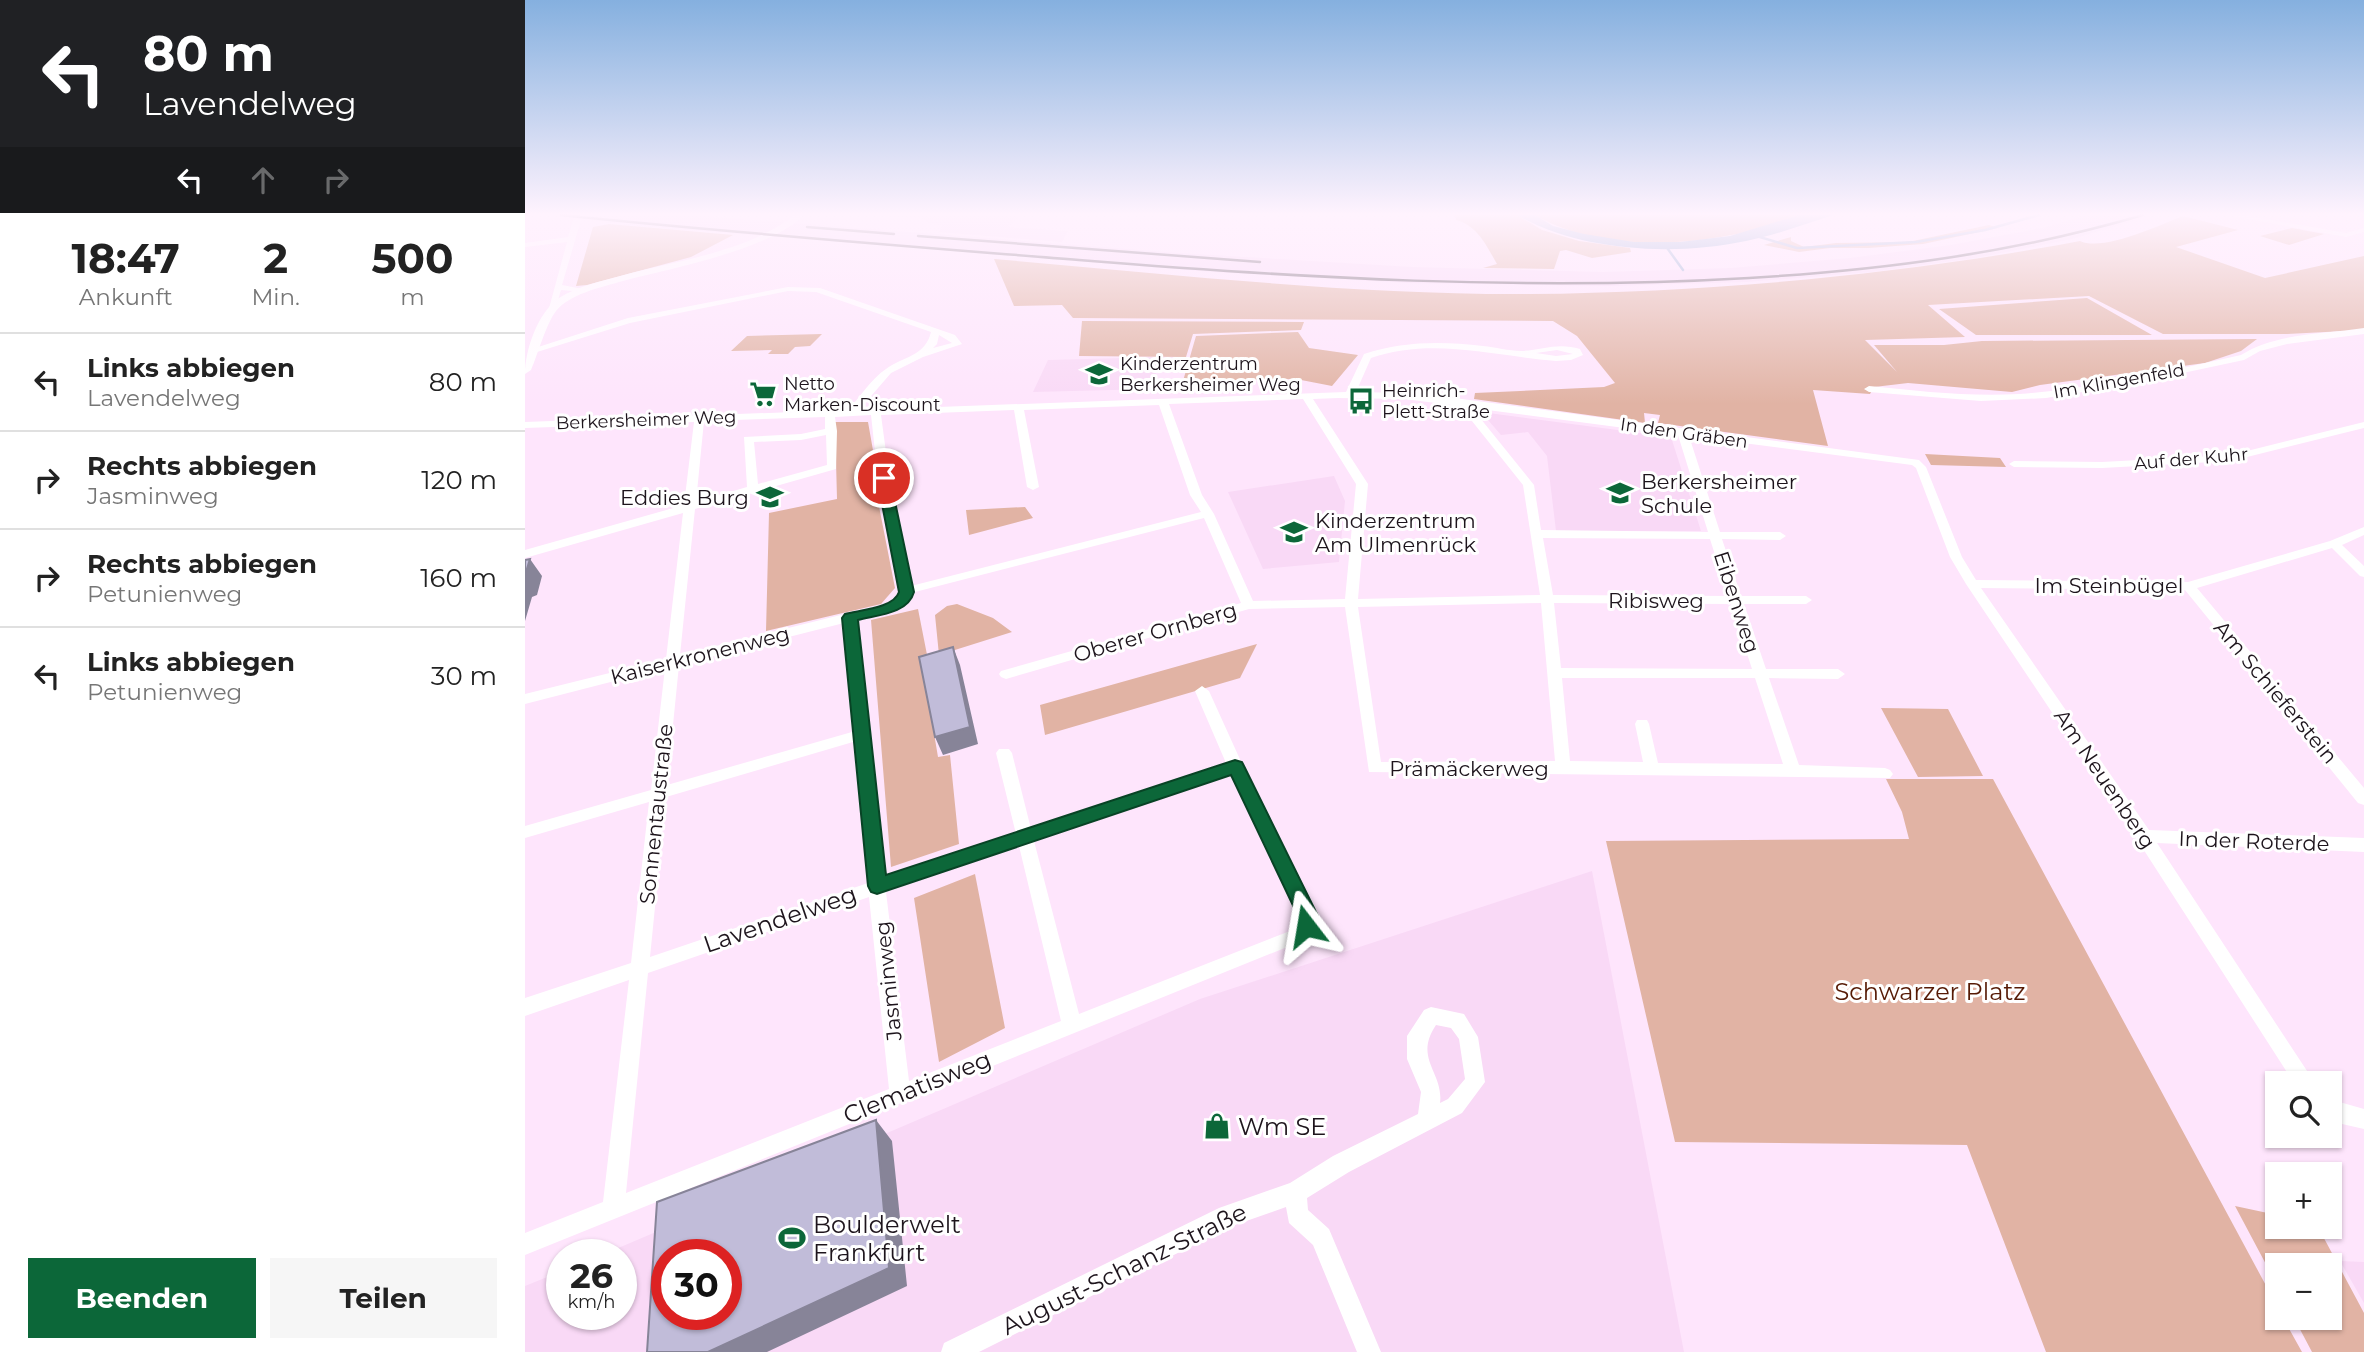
<!DOCTYPE html>
<html lang="de">
<head>
<meta charset="utf-8">
<style>
  :root { --surface:#fff; --page:#f6f6f6; --text:#222; --muted:#767676; --line:#e0e0e0; --accent:#0c6739 }
  body { margin:0; font-family:Montserrat,sans-serif; background:var(--page); color:var(--text); height:100vh; display:flex; flex-direction:column; font-size:26px; white-space:nowrap }
  * { box-sizing:border-box; margin:0 }
  p { font-size:23px; color:var(--muted) }
  .icon { flex:none; width:38px; height:38px; fill:none; stroke:currentColor; stroke-width:2; stroke-linecap:round; stroke-linejoin:round }
  .map { position:relative; flex:1; overflow:hidden }
  .sheet { display:flex; flex-direction:column; background:var(--surface); width:525px }
  .sheet>* { flex:none }
  .guide { background:#202124; color:#fff; overflow:hidden }
  .tools { position:absolute; left:1740px; top:1071px; display:grid; gap:14px }
  .tools a { display:grid; place-items:center; width:77px; height:77px; border-radius:0px; background:var(--surface); box-shadow:0 2px 5px #0004; font-size:35px }
  .speed { position:absolute; left:21px; top:1239px; display:flex; gap:14px; font-size:35px; font-weight:700; text-align:center }
  .speed>* { display:grid; place-content:center; width:91px; height:91px; border-radius:50%; background:var(--surface); box-shadow:0 2px 5px #0004; line-height:1 }
  .speed small { font-size:18px; font-weight:400 }
  .speed .limit { border:10px solid #d22; background:#fff; color:#111 }
  .pin { position:absolute; display:grid; place-items:center; width:60px; height:60px; color:#fff; margin:-30px; border:4px solid #fff; border-radius:50%; box-shadow:0 2px 7px #0007 }
  .me { position:absolute; width:77px; margin:-38px; rotate:346deg; stroke-linejoin:round; filter:drop-shadow(0 0 5px #0008) }
  .turn { display:flex; align-items:center; gap:24px; height:147px; padding:0 28px; font-size:32px }
  .turn .icon { width:91px; height:91px; stroke-width:2.5 }
  .turn b { display:block; font-size:49px; line-height:60px }
  .lanes { display:flex; align-items:center; height:66px; padding:0 28px; background:#0003; justify-content:center; gap:35px; direction:ltr }
  .lanes .off { opacity:.35 }
  .eta { display:flex; justify-content:space-evenly; align-items:center; height:119px; text-align:center }
  .eta b { font-size:42px; font-weight:700; line-height:49px }
  .cta { display:flex; gap:14px; margin-top:auto; padding:14px 28px }
  .cta a { flex:1; height:80px; border-radius:0px; background:var(--accent); color:#fff; font-size:28px; font-weight:700; line-height:80px; text-align:center }
  .cta a+a { background:var(--page); color:var(--text) }
  ul { padding:0; list-style:none }
  li { display:flex; align-items:center; gap:21px; height:98px; padding:0 28px; border-top:2px solid var(--line) }
  li div { flex:1 }
  li b { display:block; font-size:26px }
  li em { font-style:normal }
  main { display:flex; flex:1; min-height:0 }
  .map>svg:first-child { display:block }
</style>
</head>
<body>
<main>
<section class="sheet">
<div class="guide">
<div class="turn"><svg class="icon" aria-label="left" viewBox="0 0 24 24"><path d="M17 20v-9H6M10 6l-5 5 5 5"/></svg><div><b>80 m</b>Lavendelweg</div></div>
<div class="lanes"><svg class="icon" aria-label="left" viewBox="0 0 24 24"><path d="M17 20v-9H6M10 6l-5 5 5 5"/></svg><svg class="icon off" aria-label="ahead" viewBox="0 0 24 24"><path d="M12 20V5M6 11l6-6 6 6"/></svg><svg class="icon off" aria-label="right" viewBox="0 0 24 24"><path d="M7 20v-9h11M14 6l5 5-5 5"/></svg></div>
</div>
<div class="eta">
<div><b>18:47</b><p>Ankunft</p></div>
<div><b>2</b><p>Min.</p></div>
<div><b>500</b><p>m</p></div>
</div>
<ul>
<li><svg class="icon" aria-label="left" viewBox="0 0 24 24"><path d="M17 20v-9H6M10 6l-5 5 5 5"/></svg><div><b>Links abbiegen</b><p>Lavendelweg</p></div><em>80 m</em></li>
<li><svg class="icon" aria-label="right" viewBox="0 0 24 24"><path d="M7 20v-9h11M14 6l5 5-5 5"/></svg><div><b>Rechts abbiegen</b><p>Jasminweg</p></div><em>120 m</em></li>
<li><svg class="icon" aria-label="right" viewBox="0 0 24 24"><path d="M7 20v-9h11M14 6l5 5-5 5"/></svg><div><b>Rechts abbiegen</b><p>Petunienweg</p></div><em>160 m</em></li>
<li><svg class="icon" aria-label="left" viewBox="0 0 24 24"><path d="M17 20v-9H6M10 6l-5 5 5 5"/></svg><div><b>Links abbiegen</b><p>Petunienweg</p></div><em>30 m</em></li>
</ul>
<div class="cta"><a>Beenden</a><a>Teilen</a></div>
</section>
<div class="map">
<svg width="1839" height="1352" viewBox="0 0 1839 1352">
  <rect width="100%" height="100%" fill="#fee5fc"/>
  <path fill="#f9d9f6" fill-rule="evenodd" d="M24,215H165L653,253L887,267L1078,272L1206,268L1325,258L1426,245L1517,228L1562,215H1629L1547,239L1451,258L1347,272L1221,282L1082,286L884,283L688,272L102,225Z
    M347,215H496L483,227L543,231L537,242L414,232L417,225L406,224L395,218Z
    M636,357L626,389L508,392L523,360Z
    M956,412L1146,437L1176,531H1031L1022,456L1003,432L976,435Z
    M809,476L820,501L814,562L738,569L703,492Z
    M1067,871L1159,1352H0V1286L37,1271V1314H96V1255H77L675,999ZM142,1255H201V1314H142Z
    M1815,1261L1839,1262V1303Z"/>
  <path fill="#e1b3a4" d="M930,215H992L1017,230L1054,241L1105,248L1106,252L1067,258L1041,250L1035,251L1029,269L958,268L972,264C961,245 953,226 931,220Z
    M1010,215H1274C1200,246 1081,257 1010,215Z
    M1658,216L1713,230L1651,247L1740,278L1839,256V330L1762,334H1638L1564,296L1403,305L1440,337L1340,340L1372,372L1349,345H1419L1457,341L1732,339L1716,351L1680,363L1515,385L1487,392L1383,383L1349,387L1345,394L1288,390L1303,446L1133,423L1135,415L1119,413L1120,423L949,399L950,393L1079,387L1090,383L1052,336L1028,321L548,318L537,305L489,306L469,259C647,274 826,295 1005,294C1189,292 1374,275 1555,241C1578,252 1635,225 1658,216Z
    M84,224L208,235L166,257L62,285L51,286L68,227Z
    M1464,225L1473,228L1398,244L1343,248H1305L1274,252L1239,245L1266,237V241L1279,247L1311,243L1383,242Z
    M1767,228L1799,234L1764,245L1735,236Z
    M1562,298L1627,335H1451L1414,309Z
    M557,321L779,322L776,330L668,334L661,357L554,356Z
    M773,332L784,348L833,355L807,386L771,379L658,381L671,336Z
    M297,334L285,346L270,347L263,354H243L247,350L206,351L222,336Z
    M310,422H343L355,490L351,491L370,588L356,604L241,631L244,513L312,499Z
    M1400,454L1475,458L1481,467L1406,465Z
    M500,507L508,518L444,535L441,510Z
    M432,604L468,618L487,632L414,655L410,615L422,606Z
    M393,609L405,670L399,674L413,757L425,755L434,844L366,867L346,620Z
    M732,644L715,678L520,735L515,705Z
    M1356,708L1423,709L1458,776L1393,777Z
    M1361,779H1468L1752,1306V1318H1758L1777,1352H1521L1442,1145L1150,1142L1081,841L1384,839L1377,812Z
    M450,874L480,1028L414,1062L389,898Z
    M1710,1206L1752,1215V1227H1793L1839,1313V1352H1787L1769,1318H1804V1265H1752V1285Z"/>
  <path fill="#92abd2" d="M992,215H1010L1028,226L1059,234L1109,242H1155L1205,236L1274,215H1308C1280,224 1251,235 1221,241C1149,256 1056,252 992,215Z"/>
  <g fill="none" stroke-linecap="round" stroke-linejoin="round">
    <path stroke="#92abd2" stroke-width="2.5" d="M1228,235L1272,248L1391,242L1460,230L1514,215
      M1140,245L1158,270"/>
    <path fill="#fff" fill-rule="evenodd" d="M1701,215H1717L1821,233L1839,228V232L1821,237Z
      M49,218L56,220L37,285L63,290L59,292L36,290L30,310L23,312L42,242L0,247V243L43,237Z
      M263,287L295,288L430,335L437,344L398,357L366,373L334,410L821,392L839,354C878,341 917,341 958,346C970,347 984,351 996,351C1017,350 1033,342 1055,349L1058,355L1046,360L1031,361C969,356 907,337 846,358L831,392L879,393L937,399L1394,460L1401,467L1437,557L1451,580L1663,582L1805,541L1839,527V535L1817,545L1839,566V577L1835,576L1807,548L1672,588L1839,788V805L1833,803L1660,590L1456,588L1624,830L1839,838V852L1632,843L1790,1083H1769L1613,841L1441,584L1425,557L1391,468L1387,465L1164,436L1195,532H1255L1261,536L1255,540L1197,539L1216,596H1281L1287,600L1281,604H1219L1241,669H1313L1320,674L1313,679L1244,678L1274,765L1360,768L1365,770L1368,774L1365,778L844,772L820,607L724,609L481,679L476,677L474,674L476,671L716,603L679,518L386,593C376,613 352,615 332,620L359,878L491,834L471,753L474,749H484L487,753L506,829L701,763L670,691L677,686L684,691L718,766L793,916L787,931L777,941L0,1255V1233L78,1202L104,980L0,1016V998L106,963L124,802L0,838V826L126,790L140,668L0,704V694L141,659L158,513L0,558V550L159,505L169,422L0,428V422L323,410C335,397 347,378 361,369C378,356 400,357 406,332L291,292L263,291L105,323L12,352L4,350L103,318ZM414,335L427,343L408,348L412,344ZM1032,350L1048,354L1031,356L1011,353ZM813,398L879,399L935,406L998,485L1015,595L833,599L843,484L788,399ZM778,399L831,484L820,599L728,601L689,514L677,495L644,404ZM634,405L665,495L676,512L386,586L367,497L356,415L489,410L502,487L508,490L514,487L499,410ZM947,408L1153,435L1183,532L1016,530L1009,485ZM346,415L355,497L375,591L369,600L356,605L155,655L170,509L311,469L312,431L310,417ZM300,417V429L276,434L219,437L222,487L171,502L179,421ZM301,435L302,465L233,484L229,442L276,440ZM1018,538L1185,539L1203,596L1028,595ZM1016,603L1030,761L856,762L833,607ZM1029,603L1206,604L1227,669L1036,668ZM319,623L327,732L142,785L154,665ZM1037,678H1230L1258,764L1133,763L1124,724L1122,720H1112L1110,724L1118,762L1045,761ZM328,742L343,883L125,957L141,797ZM706,773L775,916L773,922L765,931L554,1014L509,841ZM494,846L536,1021L384,1081L361,892ZM344,897L364,1089L101,1193L123,973Z
      M1839,328V334L1762,344L1735,351L1719,360L1606,384L1521,398L1456,401L1344,392L1339,389L1344,386C1394,391 1444,397 1494,394C1569,389 1643,371 1716,355C1751,333 1799,334 1839,328Z
      M1839,422V428L1706,461L1577,468L1489,467L1484,464L1489,461L1577,462L1706,455Z
      M906,1007L939,1014L953,1037L960,1082L937,1113L824,1172L782,1198L783,1210L804,1229L856,1352H832L788,1245L764,1223L761,1207L707,1226L454,1352H416L419,1343L694,1208L765,1183L808,1156L893,1114L896,1092L882,1059V1036L899,1010ZM911,1025L926,1028L934,1039L940,1079L923,1099L915,1103C919,1072 888,1059 911,1025Z
      M1804,1099L1839,1109V1129L1804,1121Z"/>
    <path fill="#fff" fill-rule="evenodd" d="M270,215H279C245,250 143,269 94,282C74,288 45,294 31,311C21,324 13,354 6,370L0,374C0,350 13,312 34,298C53,286 77,281 99,275C155,260 223,251 270,215Z"/>
    <path stroke="#726370" stroke-width="2.5" d="M36,215C208,233 381,246 554,260C777,278 1001,291 1224,278C1358,270 1489,253 1618,215
      M282,227L369,234
      M393,236L735,262"/>
  </g>
  <path fill="#878498" d="M5,559L17,576L12,595L7,597L0,621V575Z
    M428,647L435,665L453,744L418,755L410,737Z
    M351,1120L367,1141L382,1286L242,1352H183Z"/>
  <path fill="#c1bcd9" stroke="#878498" stroke-width="2" fill-rule="evenodd" d="M5,559L0,575V560Z
    M428,647L445,727L410,737L394,657Z
    M351,1120L364,1268L183,1352H122L132,1202ZM142,1255H201V1314H142Z"/>
  <linearGradient id="sky" x2="0" y2="1"><stop stop-color="#85b0df"/><stop offset="0.53" stop-color="#fff3fe"/><stop offset="1" stop-color="#fff3fe" stop-opacity="0"/></linearGradient>
  <rect width="1839" height="404" fill="url(#sky)"/>
  <path fill="#0c6739" stroke="#084325" stroke-width="2" d="M359,474L365,478L389,592C383,614 352,615 333,620L361,875L710,760L717,762L719,766L793,916L788,932L781,935L774,932L771,926L773,916L706,775L352,894L346,892L343,886L317,618L320,614C335,610 369,608 374,592L352,478Z"/>
  <defs>
    <g id="school-bare" transform="scale(2.1)"><path d="M0-5L7-2L0 1L-7-2ZM-4 1L0 2.5L4 1V4Q0 6-4 4Z" fill="#0c6739" stroke="#fff" stroke-width="2.5" paint-order="stroke"/></g>
    <g id="supermarket-bare" transform="scale(2.1)"><path d="M-6-5.5h2.5l.6 2H6L4.5 2H-2.5L-4.4-4H-6ZM-1.5 3.2a1.3 1.3 0 1 0 .1 0ZM3 3.2a1.3 1.3 0 1 0 .1 0Z" fill="#0c6739" stroke="#fff" stroke-width="2.5" paint-order="stroke"/></g>
    <g id="bus-bare" transform="scale(2.1)"><path d="M-5-6H5V4H4V6H2V4H-2V6H-4V4H-5ZM-3.5-4V0h7V-4ZM-3.5 1.2v1.5H-2V1.2ZM2 1.2v1.5H3.5V1.2Z" fill="#0c6739" stroke="#fff" stroke-width="2.5" paint-order="stroke"/></g>
    <g id="shop-bare" transform="scale(2.1)"><path d="M-5-2.5h2.3a2.7 3.5 0 0 1 5.4 0H5L5.5 6h-11ZM-1.5-2.5h3a1.5 2.3 0 0 0-3 0Z" fill="#0c6739" stroke="#fff" stroke-width="2.5" paint-order="stroke"/></g>
    <g id="stadium-bare" transform="scale(2.1)"><path d="M0-5a6.5 5 0 1 0 0 10a6.5 5 0 1 0 0-10ZM-3.5-1.8h7v3.6h-7Z" fill="#0c6739" stroke="#fff" stroke-width="2.5" paint-order="stroke"/></g>
  </defs>
  <g fill-rule="evenodd">
    <use href="#school-bare" x="574" y="374"/>
    <use href="#supermarket-bare" x="238" y="394"/>
    <use href="#bus-bare" x="836" y="401"/>
    <use href="#school-bare" x="1095" y="493"/>
    <use href="#school-bare" x="245" y="497"/>
    <use href="#school-bare" x="769" y="532"/>
    <use href="#shop-bare" x="692" y="1126"/>
    <use href="#stadium-bare" x="267" y="1238"/>
  </g>
  <g text-anchor="middle" dominant-baseline="central" stroke-width="6" stroke-linejoin="round" paint-order="stroke">
    <g font-size="18" fill="#1d141c" stroke="#fff" text-anchor="start">
      <text x="595" y="364">Kinderzentrum<tspan x="595" dy="21">Berkersheimer Weg</tspan></text>
      <text x="259" y="384">Netto<tspan x="259" dy="21">Marken-Discount</tspan></text>
      <text x="857" y="391">Heinrich-<tspan x="857" dy="21">Plett-Straße</tspan></text>
    </g>
    <g font-size="18" fill="#1d141c" stroke="#fff">
      <text transform="translate(1594 381) rotate(-10)">Im Klingenfeld</text>
      <text transform="translate(121 420) rotate(-2)">Berkersheimer Weg</text>
      <text transform="translate(1159 433) rotate(8)">In den Gräben</text>
      <text transform="translate(1666 459) rotate(-5)">Auf der Kuhr</text>
    </g>
    <g font-size="21" fill="#1d141c" stroke="#fff" text-anchor="start">
      <text x="1116" y="481">Berkersheimer<tspan x="1116" dy="24">Schule</tspan></text>
      <text x="224" y="497" text-anchor="end">Eddies Burg</text>
      <text x="790" y="520">Kinderzentrum<tspan x="790" dy="24">Am Ulmenrück</tspan></text>
    </g>
    <g font-size="21" fill="#1d141c" stroke="#fff">
      <text x="1584" y="585">Im Steinbügel</text>
      <text x="1131" y="600">Ribisweg</text>
      <text transform="translate(1212 602) rotate(72)">Eibenweg</text>
      <text transform="translate(630 632) rotate(-16)">Oberer Ornberg</text>
      <text transform="translate(175 655) rotate(-14)">Kaiserkronenweg</text>
      <text transform="translate(1751 692) rotate(50)">Am Schieferstein</text>
      <text x="944" y="768">Prämäckerweg</text>
      <text transform="translate(1580 779) rotate(56)">Am Neuenberg</text>
      <text transform="translate(131 814) rotate(-84)">Sonnentaustraße</text>
      <text transform="translate(1729 841) rotate(2)">In der Roterde</text>
      <text transform="translate(363 981) rotate(-96)">Jasminweg</text>
    </g>
    <g font-size="24" fill="#1d141c" stroke="#fff">
      <text transform="translate(255 919) rotate(-19)">Lavendelweg</text>
      <text transform="translate(392 1087) rotate(-22)">Clematisweg</text>
      <text transform="translate(599 1269) rotate(-26)">August-Schanz-Straße</text>
    </g>
    <g font-size="24" fill="#561a05" stroke="#fff">
      <text x="1405" y="991">Schwarzer Platz</text>
    </g>
    <g font-size="24" fill="#1d141c" stroke="#fff" text-anchor="start">
      <text x="713" y="1126">Wm SE</text>
      <text x="288" y="1224">Boulderwelt<tspan x="288" dy="28">Frankfurt</tspan></text>
    </g>
  </g>
</svg>
<div class="tools">
<a><svg class="icon" aria-label="search" viewBox="0 0 24 24"><circle cx="10" cy="10" r="6"/><path d="M15 15l6 6"/></svg></a>
<a>+</a>
<a>−</a>
</div>
<div class="speed"><div>26<small>km/h</small></div><div class="limit">30</div></div>
<div class="pin" style="left:359px;top:478px;background:#d93025"><svg class="icon" aria-label="arrive" viewBox="0 0 24 24"><path d="M6 21V4h12l-3 4 3 4H6"/></svg></div>
<svg class="me" style="left:781px;top:926px" viewBox="-20 -20 40 40"><path d="M0-17L14 15 0 8-14 15z" fill="#0c6739" stroke="#fff" stroke-width="4"/></svg>
</div>
</main>
</body>
</html>
